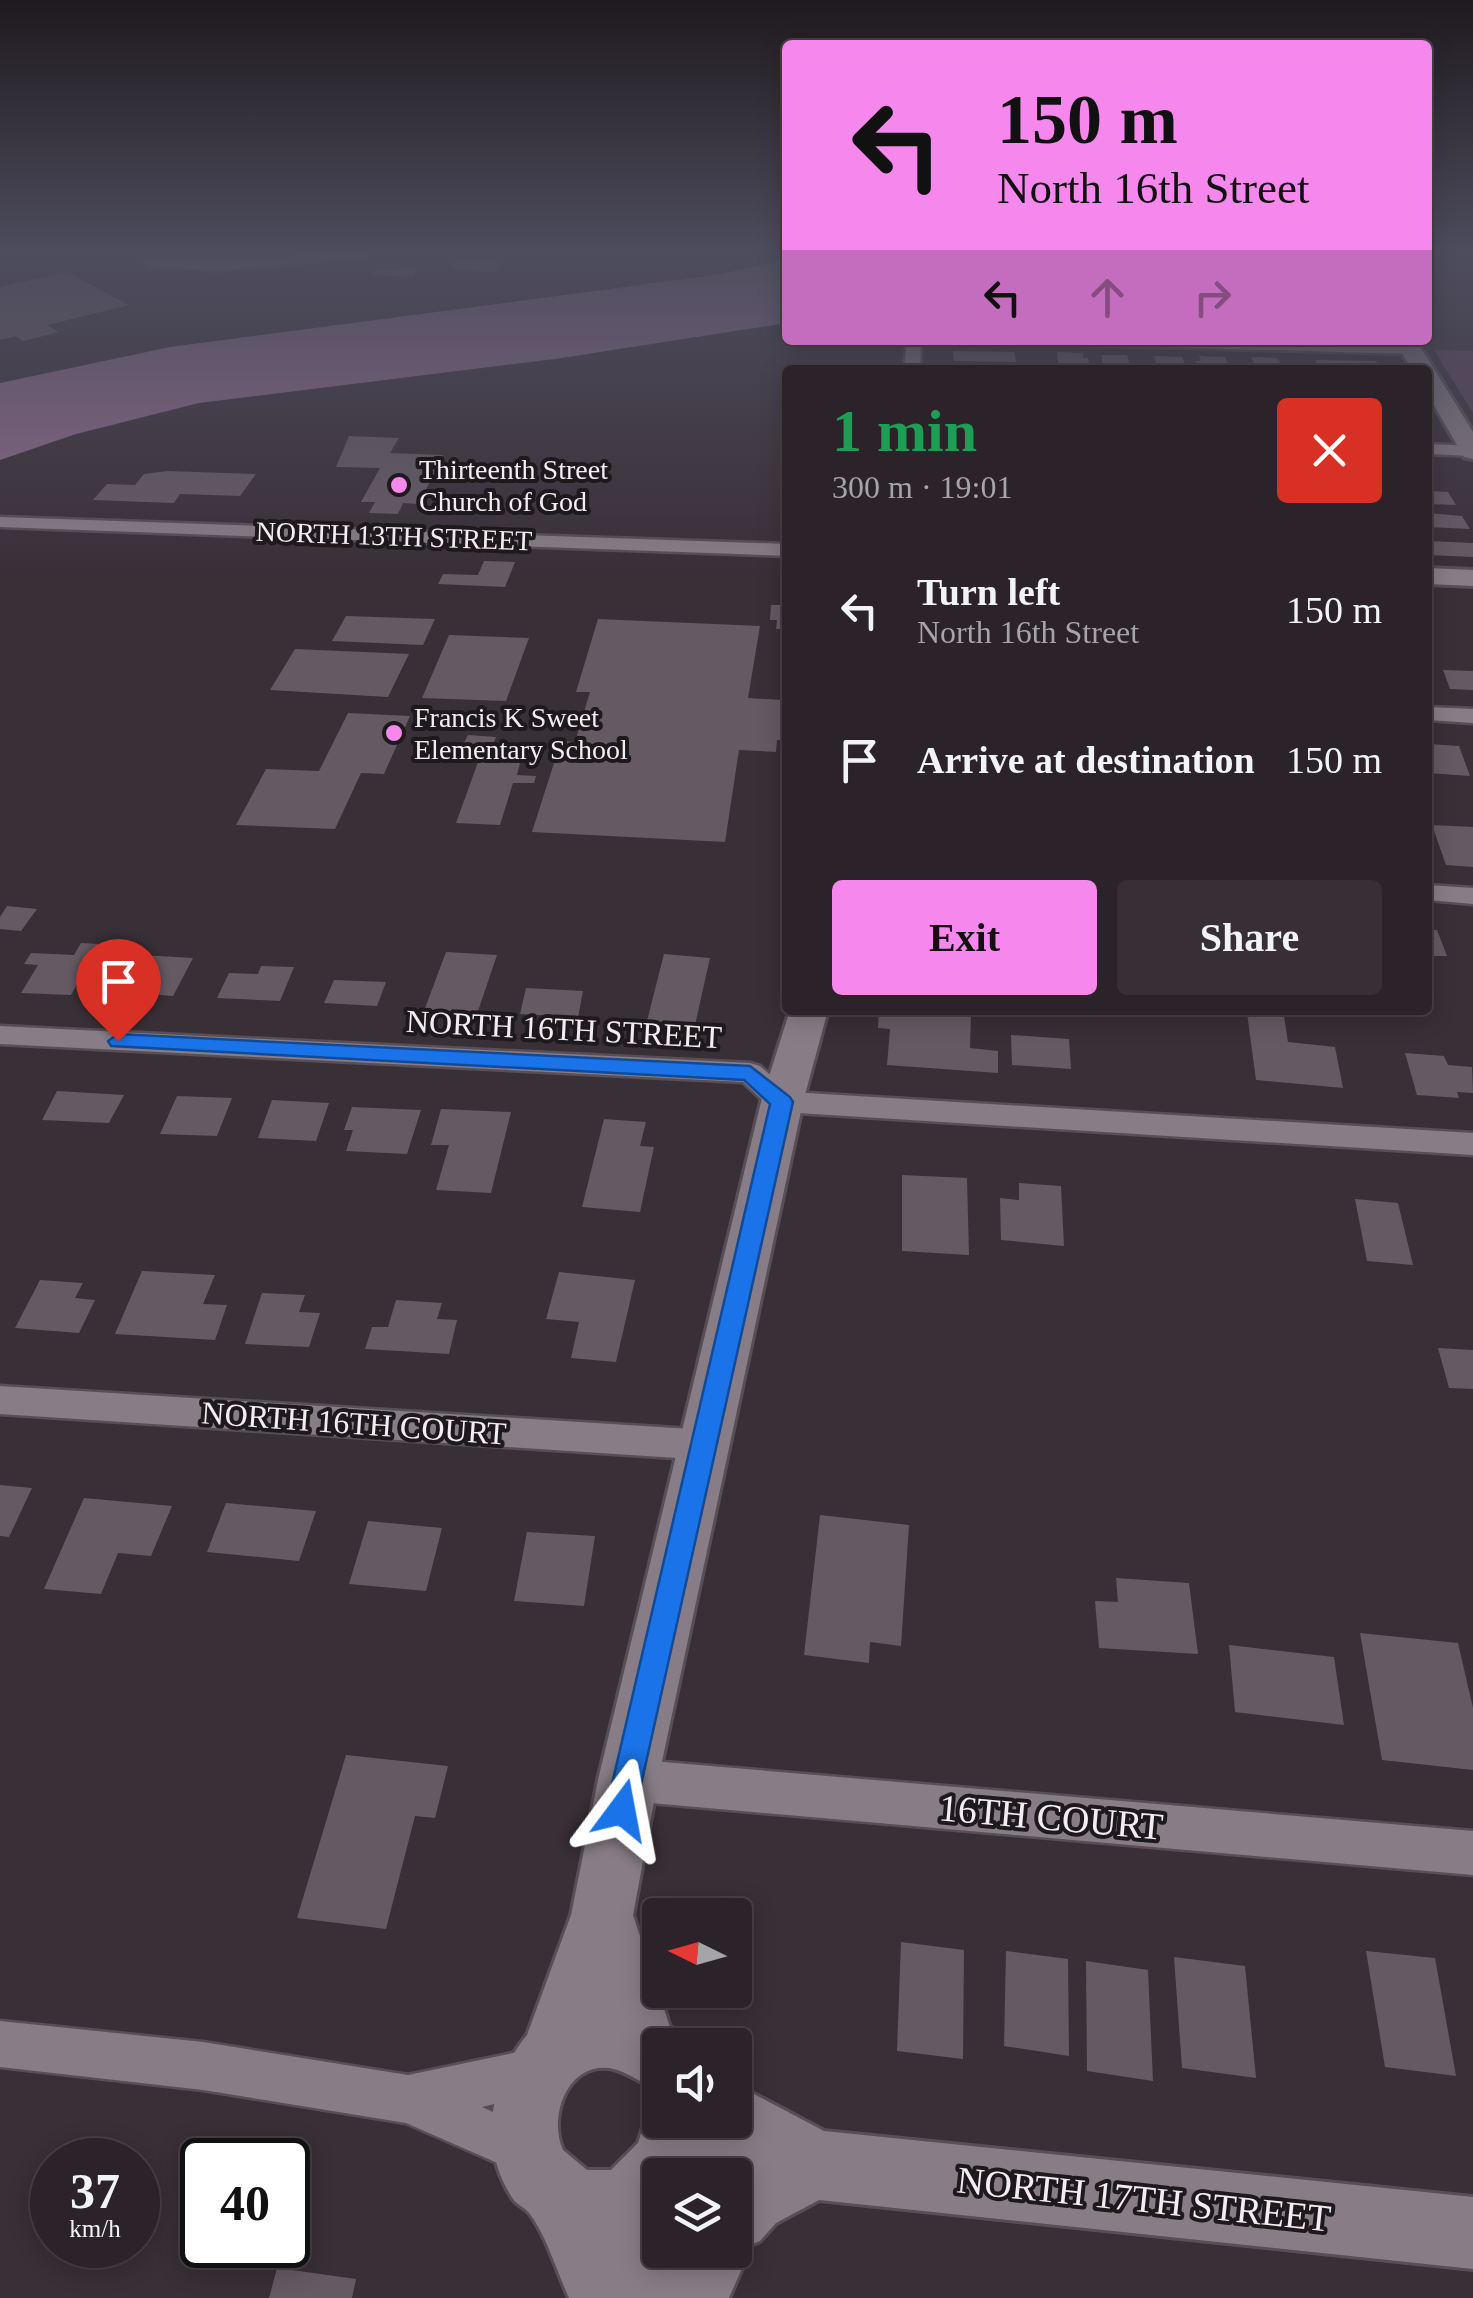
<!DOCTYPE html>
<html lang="en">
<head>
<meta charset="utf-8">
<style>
  :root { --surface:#2b2329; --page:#372f35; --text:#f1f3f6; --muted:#a6a4a8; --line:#474046; --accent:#f688ed }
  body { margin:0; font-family:"Times New Roman",serif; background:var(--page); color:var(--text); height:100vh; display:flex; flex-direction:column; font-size:38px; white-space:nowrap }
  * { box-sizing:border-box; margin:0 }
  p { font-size:32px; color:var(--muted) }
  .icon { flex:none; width:55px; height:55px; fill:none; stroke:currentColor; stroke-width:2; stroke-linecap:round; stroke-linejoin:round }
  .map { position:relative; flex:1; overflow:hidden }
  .panel { position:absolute; left:782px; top:365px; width:650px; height:650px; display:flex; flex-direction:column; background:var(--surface); border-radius:10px; box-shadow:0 5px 25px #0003,0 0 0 2px var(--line) }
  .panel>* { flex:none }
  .top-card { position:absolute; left:782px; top:40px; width:650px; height:305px; border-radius:10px; box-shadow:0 5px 25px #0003,0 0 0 2px var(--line); background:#f688ed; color:#111; overflow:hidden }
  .needle { width:65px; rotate:275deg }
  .fabs { position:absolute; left:642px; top:1898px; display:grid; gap:20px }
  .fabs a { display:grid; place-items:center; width:110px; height:110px; border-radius:10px; background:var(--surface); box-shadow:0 5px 25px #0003,0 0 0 2px var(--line); font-size:50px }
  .speed { position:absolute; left:30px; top:2138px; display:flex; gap:20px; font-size:50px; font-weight:700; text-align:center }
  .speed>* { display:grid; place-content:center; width:130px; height:130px; border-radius:50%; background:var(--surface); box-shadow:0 5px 25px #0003,0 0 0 2px var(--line); line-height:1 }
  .speed small { font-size:25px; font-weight:400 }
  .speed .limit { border:5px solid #111; border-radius:15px; background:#fff; color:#111 }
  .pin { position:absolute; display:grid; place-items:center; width:85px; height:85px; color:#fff; margin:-102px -42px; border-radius:50% 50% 50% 0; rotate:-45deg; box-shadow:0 0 10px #0007 }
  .pin .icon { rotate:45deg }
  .me { position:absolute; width:110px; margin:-55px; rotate:13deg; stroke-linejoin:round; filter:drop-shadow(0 0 8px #0008) }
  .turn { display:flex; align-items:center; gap:35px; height:210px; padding:0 50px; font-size:45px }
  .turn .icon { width:130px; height:130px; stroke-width:2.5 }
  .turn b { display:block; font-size:70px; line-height:85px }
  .lanes { display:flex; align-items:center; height:95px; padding:0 50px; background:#0003; justify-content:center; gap:50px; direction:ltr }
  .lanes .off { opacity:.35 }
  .round { display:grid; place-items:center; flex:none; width:105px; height:105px; border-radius:10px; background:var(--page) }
  .head { display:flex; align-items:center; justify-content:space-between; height:170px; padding:0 50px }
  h1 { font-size:60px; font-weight:800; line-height:75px; color:#1e9e55 }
  .primary-button { display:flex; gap:20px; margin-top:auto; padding:20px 50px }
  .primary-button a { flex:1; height:115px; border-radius:10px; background:var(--accent); color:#111; font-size:40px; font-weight:800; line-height:115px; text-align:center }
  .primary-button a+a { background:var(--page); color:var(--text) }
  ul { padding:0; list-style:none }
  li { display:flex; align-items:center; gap:30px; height:150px; padding:0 50px }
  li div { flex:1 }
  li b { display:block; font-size:38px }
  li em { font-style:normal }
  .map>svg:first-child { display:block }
</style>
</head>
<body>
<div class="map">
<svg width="1473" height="2298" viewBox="0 0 1473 2298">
  <rect width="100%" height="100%" fill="#392f37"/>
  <path fill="#5a4057" d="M1434,350L1473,351V413Z"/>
  <path fill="#8e6c8a" d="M787,259V323L555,359L199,403L76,434L0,460V383L170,347L716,275Z"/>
  <path fill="#655a63" d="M472,260H492L502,262L498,269L490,272L452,268L455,263Z
    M417,268L413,277L374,275L373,270Z
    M67,272L129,305L47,325L59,332L23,341L16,336L0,340V287Z
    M953,351L1014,352L1016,362L954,361Z
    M1057,352L1083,353V358H1088L1090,369L1059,370Z
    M1102,355H1127L1131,370H1102Z
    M1154,356L1182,357L1187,370H1158Z
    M1199,356L1225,357L1230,370H1199L1196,361H1201Z
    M1251,357L1277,358L1286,370H1257Z
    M1315,360L1376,361L1382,370H1321Z
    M349,436L399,438L390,453L443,455L419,504L403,503L398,514L369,513L375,502H361L380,468L336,467Z
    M167,471L256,474L240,496L180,494L174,503L93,500L107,484L135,485L144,474Z
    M1428,491L1448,492L1456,505L1428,504Z
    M1428,513L1462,516L1470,529L1428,527Z
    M1428,541L1473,543V557L1428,555Z
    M484,561L515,562L505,587L438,584L443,574L478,575Z
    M782,589H788V629H776L777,620H770L771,605H780Z
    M346,616L435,619L423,645L332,641Z
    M598,619L760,626L748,698L782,700L780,711H788V740H777L776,752L739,750L725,842L532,832L561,741L575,742L590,692H576Z
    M449,635L529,638L506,701L422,698Z
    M295,649L409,654L388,697L270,690Z
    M1443,670L1473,671V690L1450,689Z
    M348,713L410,716L384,774L361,773L335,829L236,825L266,769L319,771Z
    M468,735L496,737L490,753L460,751Z
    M1428,744L1459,746L1470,776L1428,773Z
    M478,762L520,763L517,775L536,776L534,783H513L500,825L456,823Z
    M1432,825L1473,827V867L1446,865Z
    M7,906L37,909L21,931L0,929V917Z
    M1428,930H1437L1447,956H1428Z
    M81,943L100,944L71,995L21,993L38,965L24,964L31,953L74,955Z
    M446,952L497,955L477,1014L424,1011Z
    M664,954L710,958L695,1025L647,1021Z
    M142,955L193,958L173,996L121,992Z
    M261,966L294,967L280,1001L217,998L229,973L258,974Z
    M334,980L386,982L377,1006L324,1003Z
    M526,988L583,991L578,1017L520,1014Z
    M879,1010H954L971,1014L970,1048L998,1051V1073L887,1065L890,1029L878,1028Z
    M1247,1013L1284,1016L1288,1042L1335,1047L1343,1088L1256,1080Z
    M1011,1035L1069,1039L1071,1069L1012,1065Z
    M1405,1053L1444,1056L1448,1065L1472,1067L1473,1093L1457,1092L1459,1098L1417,1095Z
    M57,1091L124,1095L109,1123L42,1120Z
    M177,1096L232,1098L217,1136L160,1134Z
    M272,1100L329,1103L316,1141L258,1138Z
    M352,1107L421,1110L407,1154L346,1151L353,1130H344Z
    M441,1109L511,1112L491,1193L436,1190L449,1145H431Z
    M604,1119L646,1122L640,1146L654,1147L640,1212L582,1207Z
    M902,1175L967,1178L969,1255L902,1251Z
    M1019,1183L1061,1186L1064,1246L1001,1240L1000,1198L1019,1200Z
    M1355,1199L1398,1203L1413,1265L1367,1261Z
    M142,1271L215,1275L203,1304L227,1305L215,1340L115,1334Z
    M559,1272L635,1280L616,1362L571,1358L579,1322L546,1319Z
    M40,1280L83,1283L75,1298L95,1300L79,1333L15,1328Z
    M262,1293L305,1295L299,1312L320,1313L309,1347L245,1344Z
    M396,1300L442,1303L437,1319L457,1320L449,1354L365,1349L372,1327H388Z
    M1438,1348L1473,1350V1389L1449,1388Z
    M0,1485L32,1488L9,1537L0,1536Z
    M84,1498L172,1506L151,1556L118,1553L101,1594L44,1589Z
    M226,1503L316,1511L299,1561L207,1552Z
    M820,1515L909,1525L901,1646L870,1642L869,1663L804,1655Z
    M368,1521L442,1528L426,1591L349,1584Z
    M527,1532L595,1536L584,1606L514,1601Z
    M1116,1578L1189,1583L1198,1654L1099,1648L1095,1601L1118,1602Z
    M1360,1633L1458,1643L1473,1708V1770L1382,1760Z
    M1229,1645L1334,1657L1344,1725L1235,1712Z
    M346,1755L448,1766L435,1818L415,1816L386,1929L297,1918Z
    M901,1942L964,1950L963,2059L897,2051Z
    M1006,1951L1068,1959L1069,2056L1004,2046Z
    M1366,1951L1435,1958L1456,2076L1385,2067Z
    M1174,1957L1245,1966L1256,2078L1182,2068Z
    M1086,1961L1148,1970L1153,2081L1087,2071Z
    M277,2268L356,2279L352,2298H269Z"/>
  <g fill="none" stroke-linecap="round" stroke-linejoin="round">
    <g stroke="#574e56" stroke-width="5">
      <path id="street" d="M319,253H368L361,257L218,270L150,266L143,262L150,258L218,262Z
        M907,340H921L920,370H904Z
        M1043,340L1411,344L1419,349L1411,354L1050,344Z
        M1428,444L1473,446V456L1428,454Z
        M0,517L788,544V556L0,527Z
        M1428,707L1473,709V723L1428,720Z
        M1428,885L1473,888V904L1428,900Z
        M0,1026L750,1063L760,1066L790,1092L1473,1133V1155L782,1112L772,1109L743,1082L0,1044Z
        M0,1386L707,1430L720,1434L725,1445L720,1456L707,1460L0,1414Z
        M628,1759L1473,1831V1875L628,1801L613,1795L607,1780L613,1765Z
        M0,2021L203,2042L408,2075L537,2048L554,2055L561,2072L554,2089L482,2107L544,2135L551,2152L544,2169L527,2176L406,2123L203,2090L0,2067Z"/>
    </g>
    <g stroke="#574e56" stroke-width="6">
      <path id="secondary" d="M1394,340H1416L1473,432V459L1464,457L1428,395V370H1412Z
        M1428,568L1473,570V586L1428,584Z
        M790,1010H828L803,1102L658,1780L633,1915L670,2027L684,2034L688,2045H660V2091C644,2085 625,2070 609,2068C567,2063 548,2117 563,2150L587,2170H611L638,2143L653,2096L660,2093V2120H735V2084L824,2131L1473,2197V2269L819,2200L776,2223L760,2241L748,2246L750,2250L729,2298H569C557,2272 547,2237 530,2214C526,2208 517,2205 513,2199C478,2147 489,2081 527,2035L571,1915L598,1780L761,1102ZM660,2175H735V2250H676L671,2261L669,2250H660Z"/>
    </g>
    <use href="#street" fill="#887d86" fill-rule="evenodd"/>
    <use href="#secondary" fill="#887d86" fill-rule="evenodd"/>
  </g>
  <linearGradient id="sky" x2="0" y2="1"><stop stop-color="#1f1a1e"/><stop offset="0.44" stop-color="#4e4d5e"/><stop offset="1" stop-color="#4e4d5e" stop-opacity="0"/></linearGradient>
  <rect width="1473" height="574" fill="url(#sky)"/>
  <path fill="#1a73e8" stroke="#114b97" stroke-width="2.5" d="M118,1034L750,1066L790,1097L793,1102L633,1821L622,1826L611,1821L606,1810L770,1104L744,1080L111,1046L108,1041Z"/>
  <g fill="#f688ed" stroke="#1d191d" stroke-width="4">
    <circle cx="399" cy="485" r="10"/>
    <circle cx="394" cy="733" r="10"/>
  </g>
  <g text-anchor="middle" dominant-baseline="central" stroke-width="8" stroke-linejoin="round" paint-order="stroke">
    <g font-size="28" fill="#f3ecf2" stroke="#1d191d" text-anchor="start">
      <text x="419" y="469">Thirteenth Street<tspan x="419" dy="32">Church of God</tspan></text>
      <text x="414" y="717">Francis K Sweet<tspan x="414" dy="32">Elementary School</tspan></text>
    </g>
    <g font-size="28" fill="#f3ecf2" stroke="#1d191d">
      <text transform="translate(394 536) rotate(2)">NORTH 13TH STREET</text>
    </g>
    <g font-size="32" fill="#f3ecf2" stroke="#1d191d">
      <text transform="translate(564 1029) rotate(3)">NORTH 16TH STREET</text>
      <text transform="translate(354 1423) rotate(4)">NORTH 16TH COURT</text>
    </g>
    <g font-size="38" fill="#f3ecf2" stroke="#1d191d">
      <text transform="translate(1051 1817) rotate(5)">16TH COURT</text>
      <text transform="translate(1144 2199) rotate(6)">NORTH 17TH STREET</text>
    </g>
  </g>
</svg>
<div class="fabs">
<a><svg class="needle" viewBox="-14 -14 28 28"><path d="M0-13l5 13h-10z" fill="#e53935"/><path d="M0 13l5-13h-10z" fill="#a6a4a8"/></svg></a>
<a><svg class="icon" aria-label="sound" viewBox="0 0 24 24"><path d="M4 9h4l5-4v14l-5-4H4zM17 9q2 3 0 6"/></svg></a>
<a><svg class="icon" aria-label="layers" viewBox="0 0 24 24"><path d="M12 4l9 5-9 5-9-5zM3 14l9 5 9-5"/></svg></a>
</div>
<div class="speed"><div>37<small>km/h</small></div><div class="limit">40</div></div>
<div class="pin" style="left:118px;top:1041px;background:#d93025"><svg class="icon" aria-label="arrive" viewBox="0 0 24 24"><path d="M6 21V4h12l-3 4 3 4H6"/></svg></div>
<svg class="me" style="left:622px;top:1810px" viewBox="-20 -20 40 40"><path d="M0-17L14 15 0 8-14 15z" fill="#1a73e8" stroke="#fff" stroke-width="4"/></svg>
<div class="top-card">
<div class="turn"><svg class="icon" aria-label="left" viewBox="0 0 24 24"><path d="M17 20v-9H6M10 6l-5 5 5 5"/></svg><div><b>150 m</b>North 16th Street</div></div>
<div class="lanes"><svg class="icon" aria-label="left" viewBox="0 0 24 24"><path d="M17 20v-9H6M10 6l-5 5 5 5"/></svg><svg class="icon off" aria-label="ahead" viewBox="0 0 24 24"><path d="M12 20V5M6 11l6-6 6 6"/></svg><svg class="icon off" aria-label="right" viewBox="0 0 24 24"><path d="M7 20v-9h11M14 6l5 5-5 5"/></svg></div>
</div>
<section class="panel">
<div class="head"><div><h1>1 min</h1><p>300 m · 19:01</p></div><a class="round" style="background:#d93025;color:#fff"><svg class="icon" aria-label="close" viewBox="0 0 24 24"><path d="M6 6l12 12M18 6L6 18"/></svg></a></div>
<ul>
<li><svg class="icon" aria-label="left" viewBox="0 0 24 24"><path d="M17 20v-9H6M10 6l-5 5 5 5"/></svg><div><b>Turn left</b><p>North 16th Street</p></div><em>150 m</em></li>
<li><svg class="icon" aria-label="arrive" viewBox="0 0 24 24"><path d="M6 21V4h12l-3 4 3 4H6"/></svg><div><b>Arrive at destination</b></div><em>150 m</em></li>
</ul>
<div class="primary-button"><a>Exit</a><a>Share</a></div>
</section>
</div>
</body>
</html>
